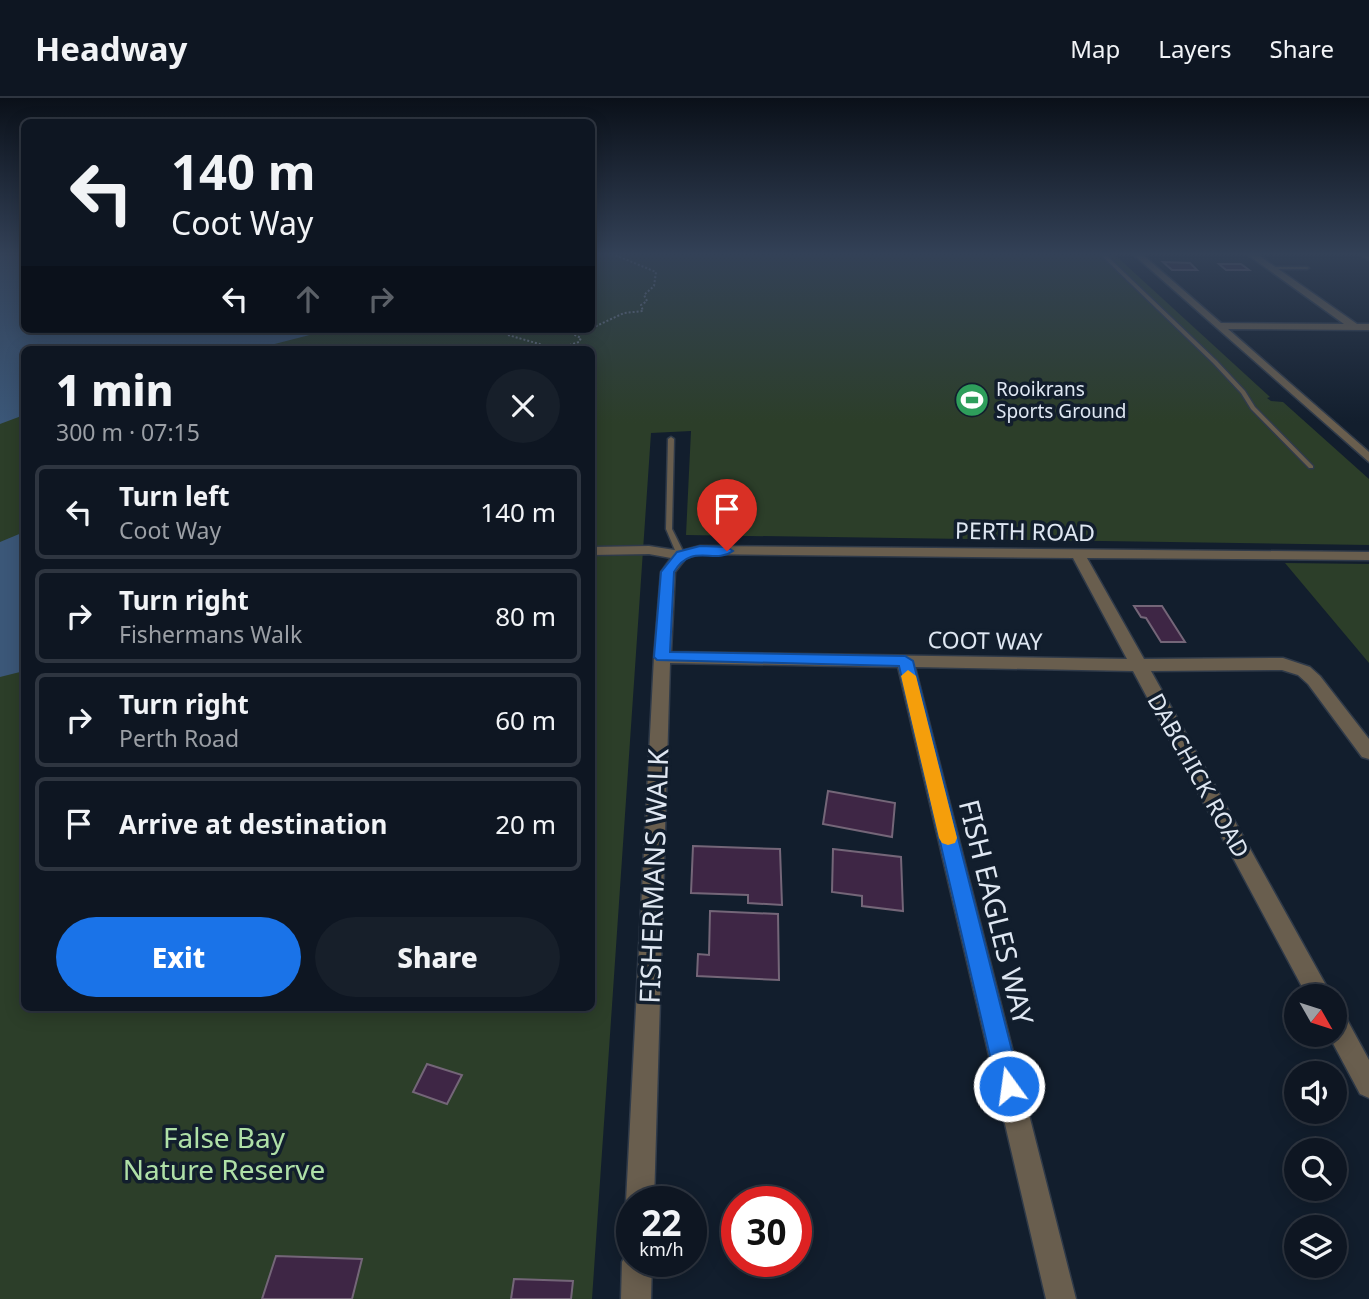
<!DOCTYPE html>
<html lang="en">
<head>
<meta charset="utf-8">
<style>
  :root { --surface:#0e1622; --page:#171f2a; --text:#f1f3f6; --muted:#9b9fa5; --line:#2e3540; --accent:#1a73e8 }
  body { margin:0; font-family:"Noto Sans",sans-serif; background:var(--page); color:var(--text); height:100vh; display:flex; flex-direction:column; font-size:26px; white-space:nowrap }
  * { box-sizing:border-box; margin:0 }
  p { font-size:23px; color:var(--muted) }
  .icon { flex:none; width:38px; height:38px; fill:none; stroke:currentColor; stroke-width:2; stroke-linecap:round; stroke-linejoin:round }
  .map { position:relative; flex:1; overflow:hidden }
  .side { position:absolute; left:21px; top:248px; width:574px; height:665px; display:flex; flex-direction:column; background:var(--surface); border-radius:10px; box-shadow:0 4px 18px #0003,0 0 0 2px var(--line) }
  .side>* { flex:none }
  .hud { position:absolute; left:21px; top:21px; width:574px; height:214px; border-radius:10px; box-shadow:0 4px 18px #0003,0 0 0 2px var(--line); background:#0e1622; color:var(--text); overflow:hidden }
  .needle { width:46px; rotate:129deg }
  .tools { position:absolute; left:1284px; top:886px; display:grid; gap:14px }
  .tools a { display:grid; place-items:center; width:63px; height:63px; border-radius:50%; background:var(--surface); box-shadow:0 4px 18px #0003,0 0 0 2px var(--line); font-size:35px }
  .speed { position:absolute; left:616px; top:1088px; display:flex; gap:14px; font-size:35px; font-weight:700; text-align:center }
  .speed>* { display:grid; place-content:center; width:91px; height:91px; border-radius:50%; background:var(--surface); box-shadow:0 4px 18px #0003,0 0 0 2px var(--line); line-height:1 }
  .speed small { font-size:18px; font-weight:400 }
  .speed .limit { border:10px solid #d22; background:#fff; color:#111 }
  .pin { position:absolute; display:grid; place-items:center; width:60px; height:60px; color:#fff; margin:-72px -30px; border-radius:50% 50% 50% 0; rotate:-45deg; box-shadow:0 0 7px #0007 }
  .pin .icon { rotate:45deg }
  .me { position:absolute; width:77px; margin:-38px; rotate:346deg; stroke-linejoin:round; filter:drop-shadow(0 0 5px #0008) }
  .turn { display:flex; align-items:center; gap:24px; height:147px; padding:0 35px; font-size:32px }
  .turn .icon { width:91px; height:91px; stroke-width:2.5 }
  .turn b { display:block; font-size:49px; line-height:60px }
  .lanes { display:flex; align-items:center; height:66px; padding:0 35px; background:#0003; justify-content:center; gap:35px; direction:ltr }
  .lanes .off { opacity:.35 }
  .round { display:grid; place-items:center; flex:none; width:74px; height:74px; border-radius:37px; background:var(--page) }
  .head { display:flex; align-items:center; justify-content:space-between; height:119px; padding:0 35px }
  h1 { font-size:42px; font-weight:800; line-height:52px }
  .action { display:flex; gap:14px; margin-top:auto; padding:14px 35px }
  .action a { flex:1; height:80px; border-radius:42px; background:var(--accent); color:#fff; font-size:28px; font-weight:800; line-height:80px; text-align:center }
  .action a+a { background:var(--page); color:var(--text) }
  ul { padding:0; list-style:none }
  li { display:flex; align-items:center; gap:21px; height:94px; margin:0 14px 10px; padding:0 21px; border:4px solid var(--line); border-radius:10px }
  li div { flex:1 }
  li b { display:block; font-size:26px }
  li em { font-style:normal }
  header { display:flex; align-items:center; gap:42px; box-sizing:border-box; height:98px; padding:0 35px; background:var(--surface); border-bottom:2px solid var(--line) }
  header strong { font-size:33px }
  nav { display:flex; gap:38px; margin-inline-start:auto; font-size:24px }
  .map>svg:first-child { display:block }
</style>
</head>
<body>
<header>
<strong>Headway</strong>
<nav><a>Map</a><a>Layers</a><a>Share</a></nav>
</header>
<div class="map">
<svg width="1369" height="1201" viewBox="0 0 1369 1201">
  <rect width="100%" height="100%" fill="#121e2d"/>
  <path fill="#2c3e29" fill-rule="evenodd" d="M0,157H24V231H592V157H1115L1270,299L1267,300L1271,303L1283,304L1369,381V447L686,437L691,333L651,335L592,1201H0ZM24,252H592V910H24Z
    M1285,465L1369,466V565Z"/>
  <path fill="#3b5778" d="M0,157H24V231H333L251,252H24V317L0,326Z
    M24,434V573L0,579V444Z"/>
  <path fill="#3e2645" stroke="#746678" stroke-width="2" d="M1163,164L1190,165L1197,172H1172Z
    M1219,166H1241L1249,172H1226Z
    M1134,508H1162L1185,544H1161L1146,520L1141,519Z
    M828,693L895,705L892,739L823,726Z
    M693,748L780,751L782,807L748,805V797L691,795Z
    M833,751L901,759L903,813L862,808V798L832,794Z
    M710,813L778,816L779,882L697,878L698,856L709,857Z
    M427,966L462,977L447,1006L413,994Z
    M276,1158L362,1161L352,1201H262Z
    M514,1181L573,1183L571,1201H511Z"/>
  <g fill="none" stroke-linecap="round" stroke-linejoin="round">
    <g stroke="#2f3a49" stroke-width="3">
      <path id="service" d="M1101,157H1106L1217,263L1245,293L1255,309L1313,368V370H1309L1251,311L1241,295L1213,265Z
        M1270,169H1307L1309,170L1307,171H1269Z
        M671,339L674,341L672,431L685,457L681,459L677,457L666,431L668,341Z"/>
    </g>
    <g stroke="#2f3a49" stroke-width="3">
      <path id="minor" d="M1134,157H1143L1221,225L1344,226L1248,157H1258L1357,226H1369V232L1228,231L1369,354V364Z
        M1361,157H1369V162Z
        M649,448L681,453L700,448L1369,454V462L1087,460L1144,561L1283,560L1310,569L1320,578L1369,641V661L1362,659L1308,586L1298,577L1282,572L1151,573L1332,898H1307L1133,573L915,569L1076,1201H1046L898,569L670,565L654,1104H632L630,1114L626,1104L654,559L661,474L671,460L649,456L592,457V449ZM700,456L1073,460L1127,561L671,554L675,474L686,460Z
        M1335,913L1344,916L1369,962V1000L1360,996L1328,936H1335Z
        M632,1151V1164H652L651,1201H621L622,1164L627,1154Z"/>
    </g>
    <path stroke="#747f8c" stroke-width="2" stroke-dasharray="2 2" stroke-linecap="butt" d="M592,230L624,215L643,213L641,207L647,203L644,197L654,188L656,174L615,157
      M508,237L557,251
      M558,251L579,244L581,240L575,237L586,231"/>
    <use href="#service" fill="#695e4e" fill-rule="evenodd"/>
    <use href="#minor" fill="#695e4e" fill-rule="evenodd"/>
  </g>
  <linearGradient id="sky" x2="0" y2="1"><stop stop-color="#0a1019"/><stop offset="0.48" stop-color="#334157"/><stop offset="1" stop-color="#334157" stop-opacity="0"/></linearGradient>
  <rect width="1369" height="325" fill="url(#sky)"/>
  <path fill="#1a73e8" stroke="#114b97" stroke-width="2" d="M700,448L727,449L733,453C714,467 692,444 674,474L670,554L905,558L913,563L1021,988L1017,997L1009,1000L1001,997L997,988L899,568L657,562L654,559L661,474L677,454Z"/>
  <path fill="#f59e0b" d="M908,572L916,578L957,740L955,745L948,747L942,745L939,740L901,578Z"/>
  <defs>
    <g id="stadium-disc" transform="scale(1.75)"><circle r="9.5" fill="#2e9e5b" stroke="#121e2d"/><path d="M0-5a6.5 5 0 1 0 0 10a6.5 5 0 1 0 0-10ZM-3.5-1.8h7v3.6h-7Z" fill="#fff"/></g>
  </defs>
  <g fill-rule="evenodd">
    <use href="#stadium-disc" x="972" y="302"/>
  </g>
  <g text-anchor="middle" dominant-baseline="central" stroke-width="7" stroke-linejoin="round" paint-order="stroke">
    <g font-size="19" fill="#dfe7f2" stroke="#121e2d" text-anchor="start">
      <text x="996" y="291">Rooikrans<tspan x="996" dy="22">Sports Ground</tspan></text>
    </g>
    <g font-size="23" fill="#dfe7f2" stroke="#121e2d">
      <text transform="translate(1025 433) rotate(1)">PERTH ROAD</text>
      <text transform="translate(985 542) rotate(1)">COOT WAY</text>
      <text transform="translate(1199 677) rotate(61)">DABCHICK ROAD</text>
    </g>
    <g font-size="28" fill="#dfe7f2" stroke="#121e2d">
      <text transform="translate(653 778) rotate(-88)">FISHERMANS WALK</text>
      <text transform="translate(997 814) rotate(76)">FISH EAGLES WAY</text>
    </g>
    <g font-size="28" fill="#afe0a7" stroke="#121e2d">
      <text x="224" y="1039">False Bay<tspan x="224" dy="32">Nature Reserve</tspan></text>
    </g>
  </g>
</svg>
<div class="tools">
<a><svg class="needle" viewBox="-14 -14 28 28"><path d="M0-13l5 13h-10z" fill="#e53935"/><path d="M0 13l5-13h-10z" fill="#9b9fa5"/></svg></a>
<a><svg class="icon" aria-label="sound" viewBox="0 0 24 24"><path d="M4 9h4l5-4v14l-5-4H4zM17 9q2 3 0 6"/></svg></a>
<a><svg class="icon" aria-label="search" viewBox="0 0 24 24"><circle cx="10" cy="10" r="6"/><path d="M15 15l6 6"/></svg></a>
<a><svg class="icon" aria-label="layers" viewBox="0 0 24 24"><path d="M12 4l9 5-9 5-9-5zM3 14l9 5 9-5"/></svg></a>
</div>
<div class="speed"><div>22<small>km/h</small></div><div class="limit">30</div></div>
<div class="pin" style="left:727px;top:453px;background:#d93025"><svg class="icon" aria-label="arrive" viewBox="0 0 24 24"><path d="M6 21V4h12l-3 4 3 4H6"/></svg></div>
<svg class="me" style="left:1009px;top:988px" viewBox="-20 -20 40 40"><circle r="17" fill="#1a73e8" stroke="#fff" stroke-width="3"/><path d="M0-11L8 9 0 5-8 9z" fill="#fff"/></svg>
<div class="hud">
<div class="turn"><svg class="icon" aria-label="left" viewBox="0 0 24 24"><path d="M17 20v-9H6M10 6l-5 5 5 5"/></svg><div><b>140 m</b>Coot Way</div></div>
<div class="lanes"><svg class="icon" aria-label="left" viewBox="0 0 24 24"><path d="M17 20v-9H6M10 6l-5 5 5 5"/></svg><svg class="icon off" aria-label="ahead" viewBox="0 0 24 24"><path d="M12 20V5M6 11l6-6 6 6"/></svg><svg class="icon off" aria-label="right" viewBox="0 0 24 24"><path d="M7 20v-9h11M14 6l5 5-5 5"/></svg></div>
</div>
<section class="side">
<div class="head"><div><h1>1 min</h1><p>300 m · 07:15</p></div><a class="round"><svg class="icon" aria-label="close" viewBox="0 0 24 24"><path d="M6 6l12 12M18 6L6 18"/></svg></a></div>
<ul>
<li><svg class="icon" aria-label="left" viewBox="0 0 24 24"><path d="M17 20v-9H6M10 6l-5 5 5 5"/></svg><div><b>Turn left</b><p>Coot Way</p></div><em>140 m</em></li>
<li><svg class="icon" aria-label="right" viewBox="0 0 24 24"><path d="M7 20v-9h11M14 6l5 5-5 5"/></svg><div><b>Turn right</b><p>Fishermans Walk</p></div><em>80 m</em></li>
<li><svg class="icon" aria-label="right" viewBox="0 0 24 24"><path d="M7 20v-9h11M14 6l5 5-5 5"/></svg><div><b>Turn right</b><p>Perth Road</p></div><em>60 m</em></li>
<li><svg class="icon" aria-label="arrive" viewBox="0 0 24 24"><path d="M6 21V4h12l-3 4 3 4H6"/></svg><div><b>Arrive at destination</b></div><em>20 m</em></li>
</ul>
<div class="action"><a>Exit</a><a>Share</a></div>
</section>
</div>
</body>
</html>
